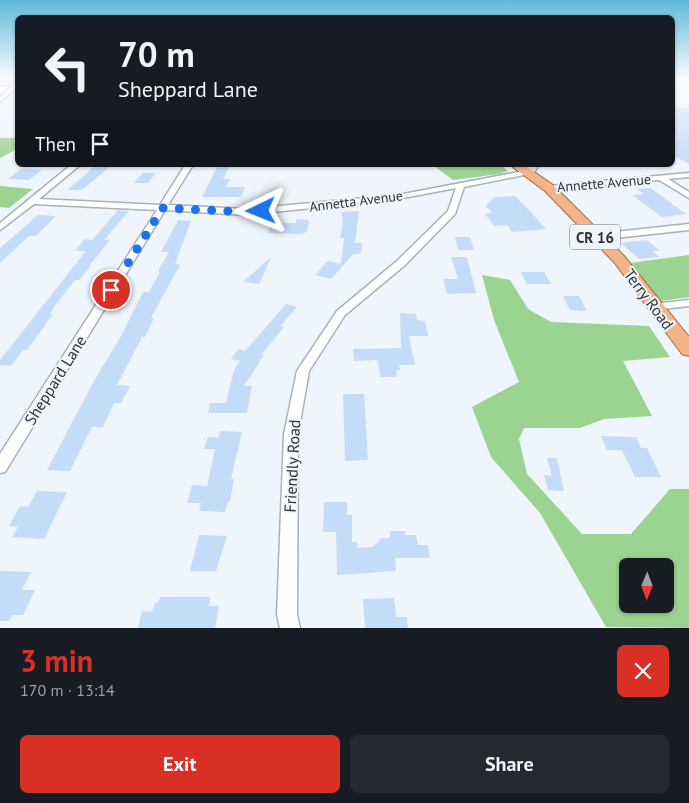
<!DOCTYPE html>
<html lang="en">
<head>
<meta charset="utf-8">
<style>
  :root { --surface:#171b24; --page:#242831; --text:#f1f3f6; --muted:#9ea1a6; --accent:#d93025 }
  body { margin:0; font-family:"PT Sans",sans-serif; background:var(--page); color:var(--text); height:100vh; display:flex; flex-direction:column; font-size:19px; white-space:nowrap }
  * { box-sizing:border-box; margin:0 }
  p { font-size:16px; color:var(--muted) }
  .icon { flex:none; width:28px; height:28px; fill:none; stroke:currentColor; stroke-width:2; stroke-linecap:round; stroke-linejoin:round }
  .map { position:relative; height:628px; overflow:hidden }
  .drawer { display:flex; flex-direction:column; background:var(--surface); flex:1 }
  .drawer>* { flex:none }
  .hud { position:absolute; left:15px; top:15px; width:660px; height:152px; border-radius:8px; box-shadow:0 1px 4px #0004; background:#171b24; color:var(--text); overflow:hidden }
  .needle { width:32px; rotate:181deg }
  .controls { position:absolute; left:619px; top:558px; display:grid; gap:10px }
  .controls a { display:grid; place-items:center; width:55px; height:55px; border-radius:8px; background:var(--surface); box-shadow:0 1px 4px #0004; font-size:25px }
  .pin { position:absolute; display:grid; place-items:center; width:42px; height:42px; color:#fff; margin:-21px; border:2px solid #fff; border-radius:50%; box-shadow:0 1px 5px #0007 }
  .me { position:absolute; width:55px; margin:-28px; rotate:268deg; stroke-linejoin:round; filter:drop-shadow(0 0 4px #0008) }
  .turn { display:flex; align-items:center; gap:18px; height:105px; padding:0 20px; font-size:22px }
  .turn .icon { width:65px; height:65px; stroke-width:2.5 }
  .turn b { display:block; font-size:35px; line-height:42px }
  .then { display:flex; align-items:center; height:48px; padding:0 20px; background:#0003; gap:10px; font-size:19px }
  .round { display:grid; place-items:center; flex:none; width:52px; height:52px; border-radius:8px; background:var(--page) }
  .headline { display:flex; align-items:center; justify-content:space-between; height:85px; padding:0 20px }
  h1 { font-size:30px; font-weight:800; line-height:38px; color:var(--accent) }
  .cta { display:flex; gap:10px; margin-top:auto; padding:10px 20px }
  .cta a { flex:1; height:58px; border-radius:8px; background:var(--accent); color:#fff; font-size:20px; font-weight:800; line-height:58px; text-align:center }
  .cta a+a { background:var(--page); color:var(--text) }
  .map>svg:first-child { display:block }
</style>
</head>
<body>
<div class="map">
<svg width="689" height="628" viewBox="0 0 689 628">
  <rect width="100%" height="100%" fill="#eff5fc"/>
  <path fill="#9bd390" fill-rule="evenodd" d="M0,138H17V149L0,158Z
    M433,165H501L508,171L499,174L453,180Z
    M0,186L33,189L9,208L0,207Z
    M689,255V297L661,301L630,263Z
    M482,275L510,280L528,309L551,322L649,326L670,357L623,361L652,416L604,419L580,428H524L519,439L527,474L582,534H631L670,489H689V628L606,627L540,513L491,457L472,407L519,382L494,320ZM628,566H665V604H628Z"/>
  <path fill="#c5dcf8" d="M672,107L689,109V164L672,154Z
    M96,165H112L82,190H67Z
    M218,165H230L223,179H230L226,187H245L241,197H202Z
    M21,169L42,170L29,180L8,179Z
    M143,173H156L148,183H134Z
    M650,188L686,214L662,217L632,195L644,194L636,189Z
    M515,196L529,210L546,229L512,232L507,225L494,226L485,214L492,213L486,206L494,197Z
    M118,210L129,211L104,240H110L89,266H91L79,280H75L56,304L50,314H53L27,350H23L11,366L0,365V360L86,251H75L85,239L92,240Z
    M359,211L355,243H362L361,254H353L331,279L315,275L328,261L341,264L344,238H340L343,220L341,212Z
    M38,215L56,216L36,236H29L0,263V248Z
    M296,219L309,220L307,231L302,234L268,233L271,223H296Z
    M178,220L191,221L175,264L180,265L151,318H154L145,337H142L117,385L130,386L121,403H114L103,427H92L70,471L47,470L94,381L121,336L143,292H149L160,272L158,271L169,252H161Z
    M455,237H470L474,250H458Z
    M647,240L660,251H653L659,257L639,259L621,243Z
    M271,257L259,284L243,282Z
    M451,257H467L476,293L447,294L443,279H458Z
    M521,272H544L551,284H526Z
    M563,296H579L587,311L570,310Z
    M286,304L297,307L280,326L284,327L261,355H264L244,386H252L247,413H208L210,403H226L234,370L240,361L231,359L238,349L245,351Z
    M400,313L416,314L417,320L425,321L428,336H409L415,365H399L400,370H396L397,377H380L378,360L354,361L353,349L401,348Z
    M343,394H364L368,460L345,461Z
    M220,431L242,432L231,479H234L230,502H228L225,512L199,511L201,503H187L192,485L207,486L215,449H204L208,437L218,438Z
    M601,436L636,437L641,448H647L661,477H635L622,450H607Z
    M547,458H557L564,491L548,490L544,475L552,476Z
    M37,491L67,492L44,539L12,537L18,527L9,526L20,506L28,507Z
    M324,502H347V515H352V542H357V548L373,547L381,538H390V531H405V535H416L418,545H428L430,558H395L396,571L337,575L336,532H323Z
    M199,535L227,536L216,571H190Z
    M0,571L31,572L22,590H35L23,615H12L9,621H0Z
    M160,597H210L209,606H219L215,628H138L142,611L152,612L155,603H158Z
    M394,598L396,617H407L408,628H365L363,599Z"/>
  <g fill="none" stroke-linecap="round" stroke-linejoin="round">
    <g stroke="#abb1b8" stroke-width="3">
      <path id="street" d="M0,81H18V86L0,102V97L13,85H0Z
        M71,165H80L39,199L160,205L185,165H193L168,205L245,209L398,195L529,170L533,172L529,174L464,187L455,214L405,265L345,315L309,371L298,434L297,615L300,628H280L277,615L284,434L297,371L337,311L397,261L448,211L456,188L398,199L245,215L165,210L5,472L0,473V454L157,210L34,204L0,230V223Z
        M689,173V177L668,179L689,192V198L659,180L549,190L545,188L549,186Z
        M689,224V230L596,240L591,237L596,234Z
        M689,300V306L654,310L648,307L654,304Z"/>
    </g>
    <g stroke="#abb1b8" stroke-width="3">
      <path id="secondary" d="M529,165H539L533,174L529,175L524,172Z"/>
    </g>
    <g stroke="#aa663a" stroke-width="2">
      <path id="primary" d="M510,165H524L553,185L624,256L689,337V356L682,354L614,262L545,191Z"/>
    </g>
    <use href="#street" fill="#fff" fill-rule="evenodd"/>
    <use href="#secondary" fill="#f9dac4" fill-rule="evenodd"/>
    <use href="#primary" fill="#f4b48a" fill-rule="evenodd"/>
  </g>
  <linearGradient id="sky" x2="0" y2="1"><stop stop-color="#5fbada"/><stop offset="0.47" stop-color="#f8fafe"/><stop offset="1" stop-color="#f8fafe" stop-opacity="0"/></linearGradient>
  <rect width="689" height="165" fill="url(#sky)"/>
  <g fill="none" stroke-linecap="round" stroke-linejoin="round">
    <path stroke="#1a73e8" stroke-width="9" stroke-dasharray="0 16.2" d="M111,290L163,208L245,212L261,211"/>
  </g>
  <g text-anchor="middle" dominant-baseline="central" stroke-width="4" stroke-linejoin="round" paint-order="stroke">
    <g font-size="14" fill="#303235" stroke="#eff5fc">
      <text transform="translate(604 183) rotate(-5)">Annette Avenue</text>
      <text transform="translate(356 201) rotate(-7)">Annetta Avenue</text>
    </g>
    <rect fill="#eff5fc" stroke="#696c71" stroke-width="1" x="570" y="224.5" width="50" height="25" rx="4"/>
    <g font-size="15" font-weight="bold" fill="#303235">
      <text x="595" y="237">CR 16</text>
    </g>
    <g font-size="16" fill="#303235" stroke="#eff5fc">
      <text transform="translate(649 299) rotate(53)">Terry Road</text>
      <text transform="translate(55 380) rotate(-58)">Sheppard Lane</text>
      <text transform="translate(292 466) rotate(-87)">Friendly Road</text>
    </g>
  </g>
</svg>
<div class="controls">
<a><svg class="needle" viewBox="-14 -14 28 28"><path d="M0-13l5 13h-10z" fill="#e53935"/><path d="M0 13l5-13h-10z" fill="#9ea1a6"/></svg></a>
</div>
<div class="pin" style="left:111px;top:290px;background:#d93025"><svg class="icon" aria-label="arrive" viewBox="0 0 24 24"><path d="M6 21V4h12l-3 4 3 4H6"/></svg></div>
<svg class="me" style="left:261px;top:211px" viewBox="-20 -20 40 40"><path d="M0-17L14 15 0 8-14 15z" fill="#1a73e8" stroke="#fff" stroke-width="4"/></svg>
<div class="hud">
<div class="turn"><svg class="icon" aria-label="left" viewBox="0 0 24 24"><path d="M17 20v-9H6M10 6l-5 5 5 5"/></svg><div><b>70 m</b>Sheppard Lane</div></div>
<div class="then">Then<svg class="icon" aria-label="arrive" viewBox="0 0 24 24"><path d="M6 21V4h12l-3 4 3 4H6"/></svg></div>
</div>
</div>
<section class="drawer">
<div class="headline"><div><h1>3 min</h1><p>170 m · 13:14</p></div><a class="round" style="background:#d93025;color:#fff"><svg class="icon" aria-label="close" viewBox="0 0 24 24"><path d="M6 6l12 12M18 6L6 18"/></svg></a></div>
<div class="cta"><a>Exit</a><a>Share</a></div>
</section>
</body>
</html>
